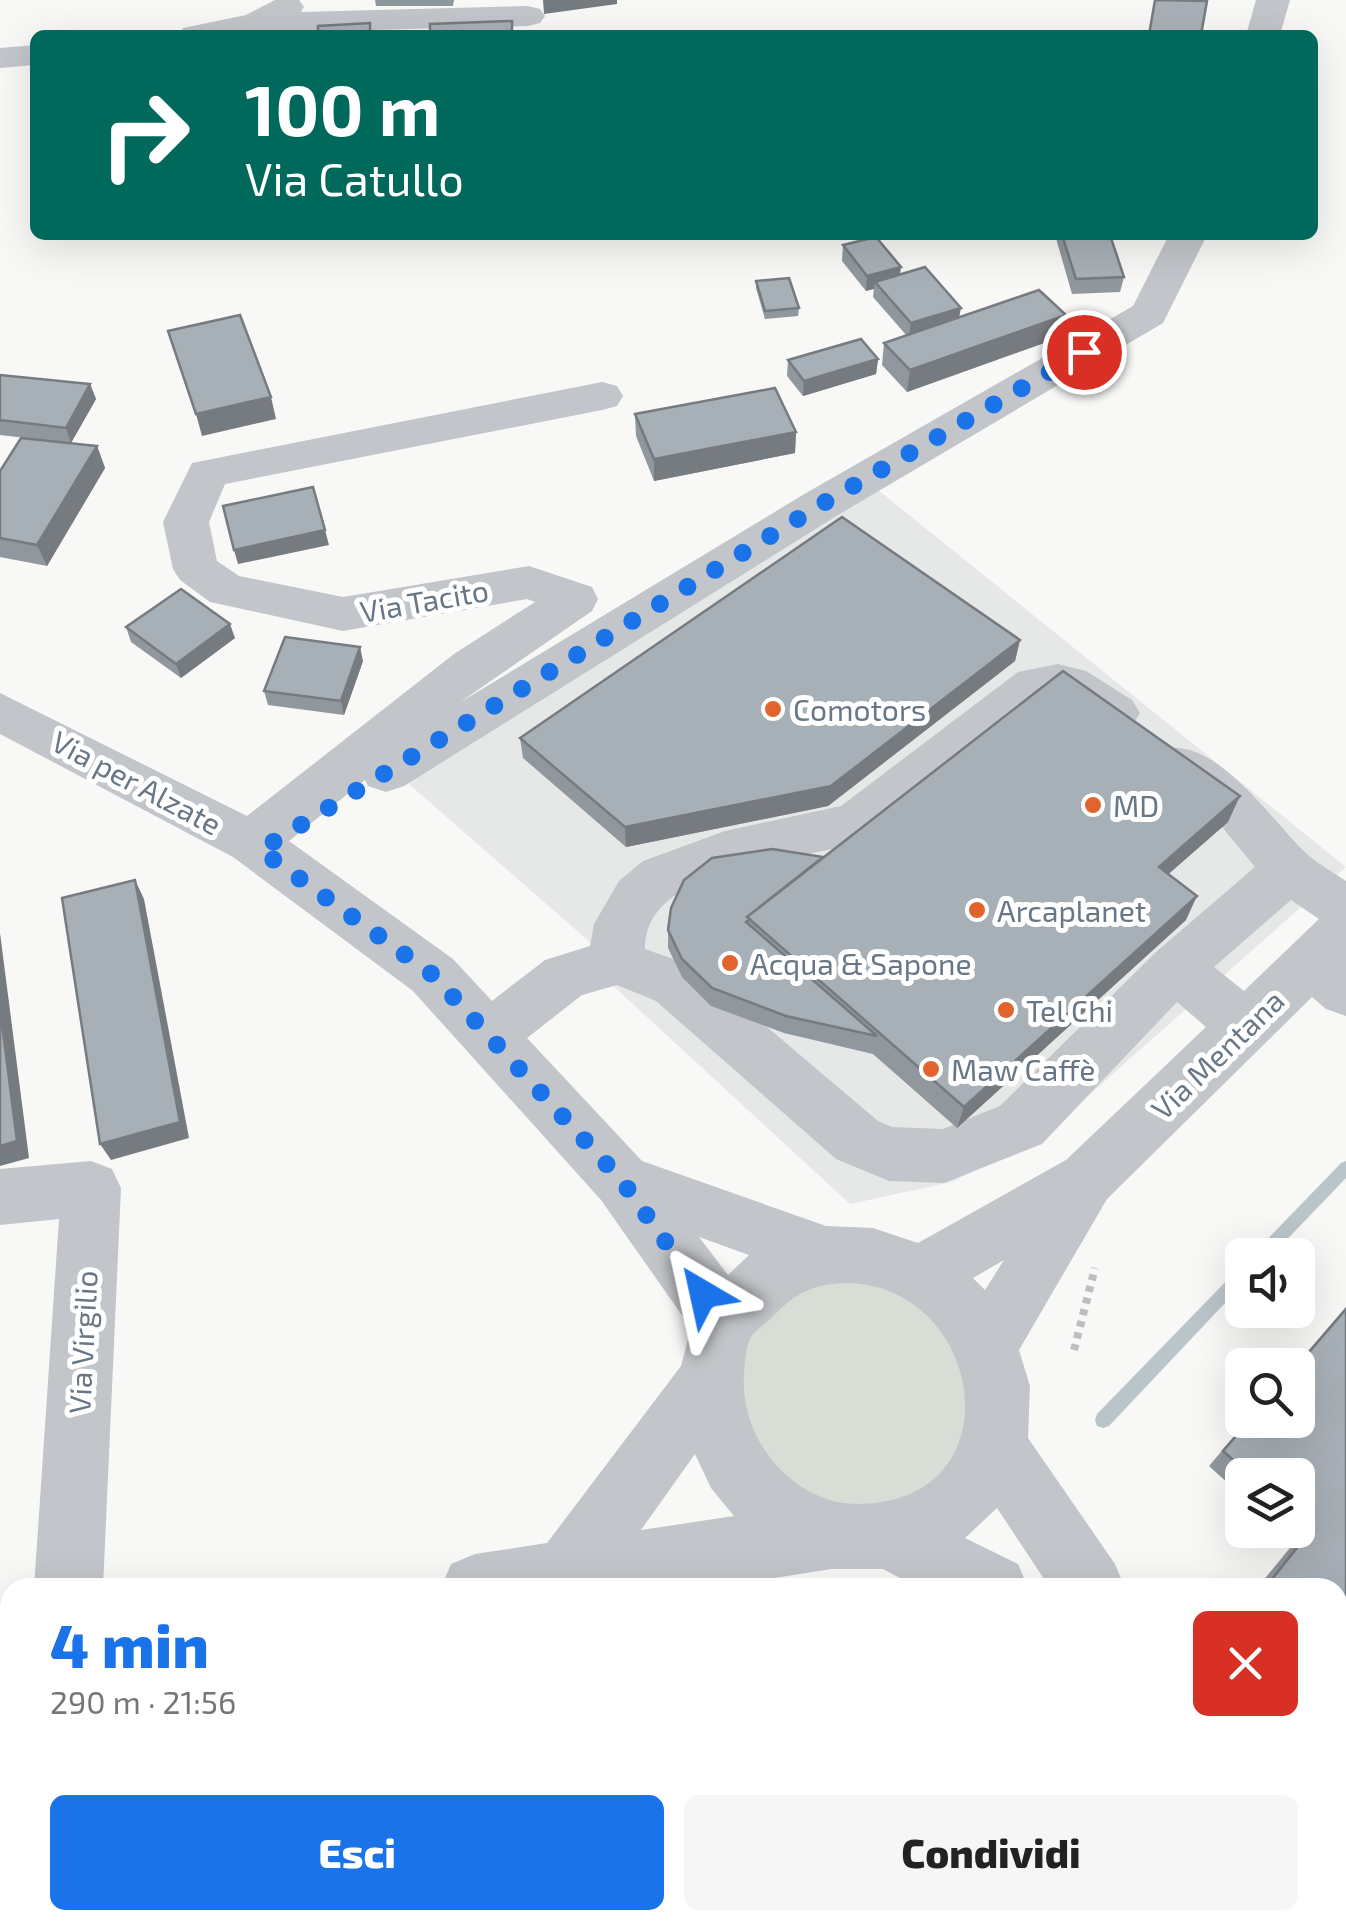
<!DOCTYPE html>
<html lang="it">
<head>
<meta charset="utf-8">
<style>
  :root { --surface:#fff; --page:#f6f6f6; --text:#222; --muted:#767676; --accent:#1a73e8 }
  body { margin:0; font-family:"Exo 2",sans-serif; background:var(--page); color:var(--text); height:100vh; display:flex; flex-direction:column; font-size:38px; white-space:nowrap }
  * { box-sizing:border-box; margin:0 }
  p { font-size:32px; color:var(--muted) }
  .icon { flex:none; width:55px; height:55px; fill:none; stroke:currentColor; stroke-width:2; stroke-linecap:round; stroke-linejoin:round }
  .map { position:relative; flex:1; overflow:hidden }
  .details { position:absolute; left:0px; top:1578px; width:1348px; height:352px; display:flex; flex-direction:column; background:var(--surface); border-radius:30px 30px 0 0; box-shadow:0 10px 40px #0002 }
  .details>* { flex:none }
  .banner { position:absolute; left:30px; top:30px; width:1288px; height:210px; border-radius:15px; box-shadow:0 10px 40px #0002; background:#00695c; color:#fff; overflow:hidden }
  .controls { position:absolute; left:1225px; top:1238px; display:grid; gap:20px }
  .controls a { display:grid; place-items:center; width:90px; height:90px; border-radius:15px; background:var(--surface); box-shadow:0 10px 40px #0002; font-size:50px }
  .pin { position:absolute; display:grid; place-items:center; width:85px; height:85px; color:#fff; margin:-42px; border:5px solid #fff; border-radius:50%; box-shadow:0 2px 10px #0007 }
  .me { position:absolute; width:110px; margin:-55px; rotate:324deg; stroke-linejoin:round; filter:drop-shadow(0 0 8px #0008) }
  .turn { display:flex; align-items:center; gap:35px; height:210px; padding:0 50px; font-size:45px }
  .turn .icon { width:130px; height:130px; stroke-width:2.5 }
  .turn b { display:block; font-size:70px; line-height:85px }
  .round { display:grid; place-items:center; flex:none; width:105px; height:105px; border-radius:15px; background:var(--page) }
  .summary { display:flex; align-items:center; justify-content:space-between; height:170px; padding:0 50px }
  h1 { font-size:60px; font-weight:800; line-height:75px; color:var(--accent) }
  .cta { display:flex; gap:20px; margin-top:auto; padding:20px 50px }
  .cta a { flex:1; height:115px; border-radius:15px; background:var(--accent); color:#fff; font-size:40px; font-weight:800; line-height:115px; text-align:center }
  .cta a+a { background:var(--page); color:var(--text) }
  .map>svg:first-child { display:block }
</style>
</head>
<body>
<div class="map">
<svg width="1346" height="1929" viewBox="0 0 1346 1929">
  <rect width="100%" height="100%" fill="#f8f8f6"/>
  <path fill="#e6e7e7" d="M878,490L1346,867L1044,1135L952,1182L850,1204L609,982L599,950L403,779Z"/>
  <path fill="#d8ddd5" d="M852,1278L892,1288L940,1323L967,1374L969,1421L960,1451L928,1491L880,1512L784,1490L730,1393L742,1338L814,1281Z"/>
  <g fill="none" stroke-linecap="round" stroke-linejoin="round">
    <path fill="#bac5ca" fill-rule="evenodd" d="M1346,1161V1178L1272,1255H1254L1257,1250L1341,1163Z
      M1242,1268V1285L1109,1426L1103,1428L1097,1426L1095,1420L1097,1414L1237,1270Z
      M337,1920H391L388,1927L382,1929H328L331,1922Z"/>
    <path stroke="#bcbec1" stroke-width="8" stroke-dasharray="6 6" stroke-linecap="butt" d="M1074,1350L1095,1268"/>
    <path fill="#c2c5c9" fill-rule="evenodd" d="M275,0H299L304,7L301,12L528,6L540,9L545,16L540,23L528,26L178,35L183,28L246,15Z
      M1256,0H1290L1280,35H1246Z
      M35,45V65L0,68V48Z
      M1169,235H1207L1163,323L838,515L404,786L386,792L368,786L365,780L289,841L453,959L492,1001L545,960L590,946L594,924L619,881L643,861L725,831L841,806L1018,672L1058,664L1086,671L1132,700L1140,713L1132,726C1090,739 1085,699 1049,700C1009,732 969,763 929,794C913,808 894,827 875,836C815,864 645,859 645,949L696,967L878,1121L892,1127L943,1129L1000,1106L1156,952L1255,867L1222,827L1160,778L1153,764L1160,750C1215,733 1271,821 1307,854C1318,864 1333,872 1346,881V1016L1326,1009L1312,997L1107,1199L1019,1350L1030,1386L1028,1438L1115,1564L1125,1588H1050L997,1508L965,1538L1018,1564L1028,1588H919L883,1569H831L712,1588H441L451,1564L475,1554L547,1543L681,1366L691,1328L601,1200L413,991L233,857L0,734V693L247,816L454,654L535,602L527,599L343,631L210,602L180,580L173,569L163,522L192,463L602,382L617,386L623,396L617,406L602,410L225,484L209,522L217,561L239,576L343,597L529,566L592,587L598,599L592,611L459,703L806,493L1133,306ZM1291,900L1319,919L1244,991L1214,967ZM617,985L656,1001L836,1159L889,1181L944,1183L1042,1144L1177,1002L1206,1027L1066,1160L918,1243L873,1228L826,1226L642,1161L527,1038L582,995ZM699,1237L749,1255L728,1275ZM1004,1260L985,1290L973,1278ZM846,1283C986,1284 1019,1505 856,1504C791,1503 739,1437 744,1374C745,1363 745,1348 751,1337C756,1329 767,1323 773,1316C796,1293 813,1284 846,1283ZM695,1454L711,1488L734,1516L641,1530Z
      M91,1161L112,1169L121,1188L103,1588H34L59,1219L0,1225V1169Z
      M10,1619V1689L0,1691V1621Z
      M1338,1820L1346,1823V1903L1338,1899Z
      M1164,1920H1243L1239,1929H1161Z"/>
  </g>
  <path fill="#90979d" d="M375,0H454L453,6H376Z
    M1055,235H1110L1124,277L1120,292L1072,294Z
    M843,245L900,275L959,317L1066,315L1061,337L907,392L882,365L884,343L907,336L873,297L874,288L866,291L842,261Z
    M756,281L799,308L798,316L765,319L756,288Z
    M878,359L876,374L803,396L787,376L788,360Z
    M0,375L90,384L96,399L71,443L0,435Z
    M635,414L796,432L795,453L654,481L636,436Z
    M97,446L105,468L47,566L0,557V471Z
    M126,627L235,638L181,678L131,642Z
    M1020,640L1015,661L828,806L626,847L523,758L520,738Z
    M363,661L344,715L268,705L264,691Z
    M1228,822L1168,874L1186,920L957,1128L873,1054L784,1033L711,1006L682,977L668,948V930L823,857Z
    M1346,1307V1772L1338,1764V1588H1257L1294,1543L1280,1530H1298V1475H1242V1496L1209,1466L1248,1420H1298V1365H1296Z
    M936,1920H985L995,1929H930Z"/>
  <path fill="#767b80" d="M543,0H617V4L544,14Z
    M901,267L899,282H875L874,289L866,291L867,276Z
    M961,308L958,323L909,338L911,323Z
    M1066,315L1061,337L907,392L910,370Z
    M878,359L876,374L803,396L804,381Z
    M90,384L96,399L71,443L66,428Z
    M271,397L276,419L202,436L196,414Z
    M796,432L795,453L654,481V459Z
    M97,446L105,468L47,566L37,545Z
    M325,530L329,545L238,564L234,550Z
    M230,624L235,638L181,678L176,664Z
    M1020,640L1015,661L828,806L626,847L625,827Z
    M360,647L363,661L344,715L341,701Z
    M1240,796L1228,822L1148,892L1159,867Z
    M135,880L144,899L189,1138L111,1160L100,1144Z
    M1197,896L1186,920L957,1128L964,1107Z
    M0,933L29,1158L0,1166Z"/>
  <path fill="#a8b0b7" stroke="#767b80" stroke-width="2.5" d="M1155,0L1207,1L1201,35H1149Z
    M512,21V35H430V24Z
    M370,23V35H318V26Z
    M1062,235H1110L1124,277L1076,279Z
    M876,237L901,267L867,276L843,245Z
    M925,267L961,308L911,323L875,282Z
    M789,278L799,308L765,311L756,281Z
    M1039,290L1066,315L910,370L884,343Z
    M240,315L271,397L196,414L168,331Z
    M861,339L878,359L804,381L788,360Z
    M0,375L90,384L66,428L0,420Z
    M775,388L796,432L654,459L635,414Z
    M21,438L97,446L37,545L0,538V471Z
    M313,487L325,530L234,550L223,506Z
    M842,517L1020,640L831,786L625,827L520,738Z
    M181,589L230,624L176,664L126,627Z
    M285,637L360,647L341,701L264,691Z
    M1063,671L1240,796L1159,867L1197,896L964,1107L747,917Z
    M772,849L823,857L747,917L750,919L746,922L877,1036L786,1016L712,988L682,959L668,930L671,908L684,880L712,858Z
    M135,880L180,1122L100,1144L62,898Z
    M0,1008L17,1141L0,1146Z
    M1346,1309V1746L1338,1738V1588H1265L1311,1530L1298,1517V1475H1250L1223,1451L1250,1420H1298V1365Z
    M942,1920H985L995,1929H936Z"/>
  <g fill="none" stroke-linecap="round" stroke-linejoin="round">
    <path stroke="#1a73e8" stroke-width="18" stroke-dasharray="0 32.4" d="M703,1294L622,1181L433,975L260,850L822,504L1084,352"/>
  </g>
  <g fill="#e1632d" stroke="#fff" stroke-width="4">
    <circle cx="773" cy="709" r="10"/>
    <circle cx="1093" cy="805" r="10"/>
    <circle cx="977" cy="910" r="10"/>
    <circle cx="730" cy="963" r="10"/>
    <circle cx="1006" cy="1010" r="10"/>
    <circle cx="931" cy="1069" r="10"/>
  </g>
  <g text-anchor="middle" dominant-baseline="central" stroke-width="10" stroke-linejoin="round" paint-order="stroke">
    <g font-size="30" fill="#687786" stroke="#fff">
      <text transform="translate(424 600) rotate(-10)">Via Tacito</text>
      <text transform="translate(137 782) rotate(28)">Via per Alzate</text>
      <text transform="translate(1217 1054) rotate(-44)">Via Mentana</text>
      <text transform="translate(82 1342) rotate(-87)">Via Virgilio</text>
    </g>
    <g font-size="30" fill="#687786" stroke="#fff" text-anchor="start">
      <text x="793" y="709">Comotors</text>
      <text x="1113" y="805">MD</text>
      <text x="997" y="910">Arcaplanet</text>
      <text x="750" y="963">Acqua &amp; Sapone</text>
      <text x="1026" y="1010">Tel Chi</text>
      <text x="951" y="1069">Maw Caffè</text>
    </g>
  </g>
</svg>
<div class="controls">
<a><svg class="icon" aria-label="sound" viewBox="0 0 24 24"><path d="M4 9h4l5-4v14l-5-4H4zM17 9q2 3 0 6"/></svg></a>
<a><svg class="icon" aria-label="search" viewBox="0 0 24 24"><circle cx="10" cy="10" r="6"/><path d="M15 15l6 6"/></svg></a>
<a><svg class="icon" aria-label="layers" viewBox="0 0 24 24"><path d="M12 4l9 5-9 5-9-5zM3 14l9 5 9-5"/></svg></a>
</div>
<div class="pin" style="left:1084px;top:352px;background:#d93025"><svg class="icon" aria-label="arrive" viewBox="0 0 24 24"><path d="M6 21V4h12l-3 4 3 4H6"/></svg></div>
<svg class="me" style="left:703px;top:1294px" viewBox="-20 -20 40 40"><path d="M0-17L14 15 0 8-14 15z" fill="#1a73e8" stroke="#fff" stroke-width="4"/></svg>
<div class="banner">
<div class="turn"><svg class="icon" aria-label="right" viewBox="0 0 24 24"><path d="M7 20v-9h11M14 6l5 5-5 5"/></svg><div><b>100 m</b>Via Catullo</div></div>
</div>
<section class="details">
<div class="summary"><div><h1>4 min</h1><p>290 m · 21:56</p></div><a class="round" style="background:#d93025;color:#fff"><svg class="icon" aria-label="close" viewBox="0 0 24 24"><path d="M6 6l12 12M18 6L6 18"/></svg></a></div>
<div class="cta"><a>Esci</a><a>Condividi</a></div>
</section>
</div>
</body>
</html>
